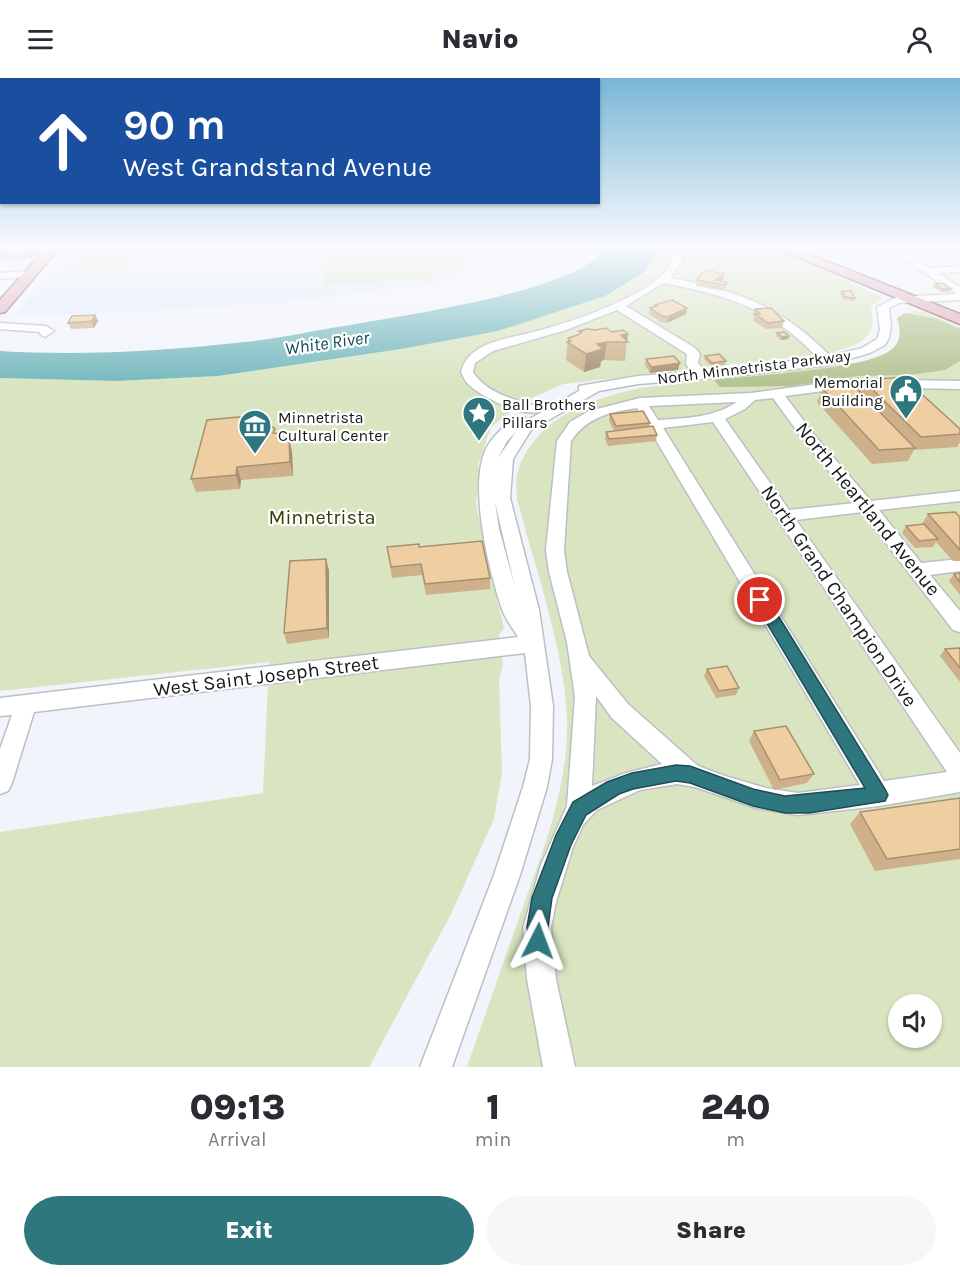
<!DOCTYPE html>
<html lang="en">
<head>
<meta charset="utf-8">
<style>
  :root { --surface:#fff; --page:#f7f7f7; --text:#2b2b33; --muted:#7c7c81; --accent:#2e777e }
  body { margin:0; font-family:Karla,sans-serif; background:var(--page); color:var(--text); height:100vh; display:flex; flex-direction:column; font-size:22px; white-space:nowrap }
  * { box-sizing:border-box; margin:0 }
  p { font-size:20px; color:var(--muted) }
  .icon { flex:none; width:33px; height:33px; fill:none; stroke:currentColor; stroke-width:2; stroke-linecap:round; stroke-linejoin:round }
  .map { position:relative; height:989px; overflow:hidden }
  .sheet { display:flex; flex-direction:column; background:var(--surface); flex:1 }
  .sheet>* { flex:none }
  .top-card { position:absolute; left:0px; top:0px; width:600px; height:126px; box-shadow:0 2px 4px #0004; background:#1a4fa0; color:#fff; overflow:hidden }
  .tools { position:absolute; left:888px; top:916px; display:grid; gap:12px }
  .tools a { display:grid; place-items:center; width:54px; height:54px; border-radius:50%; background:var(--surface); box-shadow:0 2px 4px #0004; font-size:30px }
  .pin { position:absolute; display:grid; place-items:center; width:51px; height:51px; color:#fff; margin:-26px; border:3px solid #fff; border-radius:50%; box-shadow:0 2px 6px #0007 }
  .me { position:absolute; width:66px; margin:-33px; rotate:3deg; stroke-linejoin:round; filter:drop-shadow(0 0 4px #0008) }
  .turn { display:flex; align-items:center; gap:21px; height:126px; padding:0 24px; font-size:27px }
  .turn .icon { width:78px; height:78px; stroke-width:2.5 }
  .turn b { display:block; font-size:42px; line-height:51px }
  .eta { display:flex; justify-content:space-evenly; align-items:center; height:102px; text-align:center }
  .eta b { font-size:36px; font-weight:800; line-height:42px }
  .action { display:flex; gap:12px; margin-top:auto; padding:12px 24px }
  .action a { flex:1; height:69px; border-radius:36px; background:var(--accent); color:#fff; font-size:24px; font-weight:800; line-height:69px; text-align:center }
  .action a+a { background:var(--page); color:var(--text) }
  header { display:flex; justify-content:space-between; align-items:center; height:78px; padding:0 24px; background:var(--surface); font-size:27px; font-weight:800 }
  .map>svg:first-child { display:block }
</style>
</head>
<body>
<header><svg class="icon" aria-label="menu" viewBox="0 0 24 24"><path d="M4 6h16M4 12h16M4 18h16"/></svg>Navio<svg class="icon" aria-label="person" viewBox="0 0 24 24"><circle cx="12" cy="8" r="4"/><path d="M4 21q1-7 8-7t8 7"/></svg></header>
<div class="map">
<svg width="960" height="989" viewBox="0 0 960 989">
  <rect width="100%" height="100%" fill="#f1f4fb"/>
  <path fill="#e4ebf9" d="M66,169H530L505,186L435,205L289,224L116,235L16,236Z"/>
  <path fill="#d9e5c0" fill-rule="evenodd" d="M85,169H139L138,172L177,169H280L132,176L122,191L117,193L72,191L70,189Z
    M328,169H464L463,182L459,188L424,201L322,208Z
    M661,169H771L825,191L883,220L871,229C871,235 874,243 872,248C869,265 843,272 829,275L563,306L525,323L491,349L478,388L480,396L476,425L479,441L504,550L499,557L503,587L499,601L502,695L494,741L451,836L369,989H0V754L263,715L269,584L0,613V300L117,303L218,298L401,271L660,173Z
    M913,233L924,234L960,249V989H467C485,937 503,886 521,834C545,768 573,697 566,625C560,559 534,486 517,421C517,413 515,402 518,393C536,339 589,322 640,310L861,284C886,275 907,272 897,240ZM898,927H932V960H898Z"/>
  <path fill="#b4c391" d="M905,235L937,241L960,251V283L945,292L909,297L857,298L793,308L720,309L714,302C749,298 867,291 890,273C902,264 901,253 897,240Z"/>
  <path fill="#74b8bd" d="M605,169H661L660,173L643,195L605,218L498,253L401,271L218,298L117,303L0,300V273C81,278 165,273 245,264C278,261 311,253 344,248C393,239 585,213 605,169Z"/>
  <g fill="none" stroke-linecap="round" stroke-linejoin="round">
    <g stroke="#bbbfc6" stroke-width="3">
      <path id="minor" d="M675,169H685L682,184L670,200C737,212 781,228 830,278L862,270L877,261L880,252L877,229L897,219L956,216L885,169H897L929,190L960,188V194L938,195L960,209V222L899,225L889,230L891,248L889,260L885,267L870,275L828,287L727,299L638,306L599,313L531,352L513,381L510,420L539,532L553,628L552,681L547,709L520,797L452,989H420L494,797L523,709L530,681L531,628L525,575L34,634L12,705L8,713L0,716V671L12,637L0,638V620L518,559C513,550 505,541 502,531C489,493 469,411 485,373C491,359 504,349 515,339H525L526,343L579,313V308L638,298L692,294L686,286L687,276L617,232L566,252L493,273L475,285L473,294C485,314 514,322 536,328L538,331L536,334C520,338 480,318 468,306C465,303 463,298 461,294C469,262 510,261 537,253C569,245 660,215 672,183C674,179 674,173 675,169ZM663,205C728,217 772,231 818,280L705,293L698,285L700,276L695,270L626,228ZM516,354L498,380L507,363ZM495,424L515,509L499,451Z
        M31,193L36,196L35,198L0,201V195Z
        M0,245L46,248L54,253L45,259L41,257L40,254L0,251Z
        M854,301L960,303V311L854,309L785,318L815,358L871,423L960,413V423L879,432L921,485L960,481V493L930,497L960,533V554L953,552L862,434L796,442L960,675V714L879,728L798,737L756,730L695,709L677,706L640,712L597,732L583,747L573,769L556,824L551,850L556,901L575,989H543L527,901L523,850L541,787L567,728L575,619L567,564L549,494L546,472L557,363L570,344L589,333L640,320L751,315ZM773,320L805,364L855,425L789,432L725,341L745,331L755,322ZM737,324C713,340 686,340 658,342L649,328ZM637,330L860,707L798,715L766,710L725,698L698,688L628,626L589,578L567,494L564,472L571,363C587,339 610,334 637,330ZM713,344L947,694L884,703L663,350ZM596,618L612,640L662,686L626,695L592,708Z"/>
    </g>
    <g stroke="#8a5564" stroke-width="3">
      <path id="major" d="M47,169H60L5,234L0,235V222Z
        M773,169H791L960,236V246Z"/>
    </g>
    <use href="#minor" fill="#fff" fill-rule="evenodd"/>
    <use href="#major" fill="#deadba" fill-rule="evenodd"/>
  </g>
  <path fill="#ceb18a" d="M0,169H39L40,171L32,181L0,182Z
    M136,169H188L137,172Z
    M724,196L723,202L721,203L727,204L726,210L724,213L696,208L697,202Z
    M935,206L951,211L949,214H941L933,209Z
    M842,213L855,220L854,223L844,222L840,215Z
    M655,227L686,236L667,245L661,244L649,236L650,230L655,228Z
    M755,231L784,243L782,250L766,251L753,243L754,239L753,237Z
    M95,237L98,243L94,250L71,251L68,245Z
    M579,253L627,264L625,283L604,282L601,283L600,289L584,294L566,282L568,260L579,257Z
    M777,255L789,258L788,261L781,262L776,258Z
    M705,278L726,283L725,287L711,288L704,281Z
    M646,281L678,292L650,295L645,287Z
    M863,302L960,351V364L957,369L914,372L908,383L872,386L817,324L823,311L858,312Z
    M610,336L650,345L649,349L657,357L656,363L608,368L605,361L606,354L614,353L609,342Z
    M252,347L276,355L282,360L292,374L293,398L241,402L240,411L196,414L191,401Z
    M928,436L960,439V483H953L936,464L933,469L915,470L902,455L906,448L922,446Z
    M387,469H420L490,500V511L426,517L422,497L392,500Z
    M329,492V560L287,566L284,555Z
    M960,495V517L949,503L954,496Z
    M960,570V604L940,578L945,571Z
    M707,591L739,610L736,617L716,620L704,598Z
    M754,653L814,696L807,705L774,712L749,663Z
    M960,720V781L875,793L850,746L860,734Z"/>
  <path fill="#a79071" d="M27,169H39L40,171L32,181Z
    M724,196L723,202L717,206L715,202Z
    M687,230L686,236L667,245L668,239Z
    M95,237L98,243L94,250L92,243Z
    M628,256L627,264L621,257Z
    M789,258L788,261L781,262L782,259Z
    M607,264L604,282L601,283L600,289L584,294L586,276L597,266Z
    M680,285L678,292L650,295L651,289Z
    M289,360L292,374L293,398L290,384Z
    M237,389L241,402L240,411L236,397Z
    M326,481L329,492V560L327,550Z"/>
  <path fill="#efcea1" stroke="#a79071" stroke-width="1.5" d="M0,169H27L0,171Z
    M705,192L724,196L715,202L727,204L725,207L697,202Z
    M943,205L951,211H942L935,206Z
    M842,213H851L855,220L845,219Z
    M672,222L687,230L668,239L662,238L650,230L657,228L655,227Z
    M771,230L784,243L768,245L755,236H760L755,231Z
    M95,237L92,243L68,245L72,238Z
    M606,250L612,254L623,252L628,256L621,257L628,264H607L597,266L603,271L586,276L567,264L571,263L568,260L578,257L582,254L579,253L587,251L596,252Z
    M784,254L789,258L782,259L777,255Z
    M719,276L726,283L712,285L705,278Z
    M674,278L680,285L651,289L646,281Z
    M903,299L960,351V356L921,359L863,302Z
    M855,309L915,370L879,372L823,311Z
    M643,333L650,345L616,348L610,336Z
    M249,338L252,347L273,349L275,351L273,355L281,356L277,360H289L290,384L237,389L236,397L191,401L207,342Z
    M653,348L657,357L609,361L606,354Z
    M955,434L960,439V472L928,436Z
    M924,446L938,461L919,463L906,448Z
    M482,463L490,500L425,506L421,486L391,489L387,469L419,466V469Z
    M326,481L327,550L284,555L290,483Z
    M960,495V504L954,496Z
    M960,570V590L945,571Z
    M727,588L739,610L719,613L707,591Z
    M786,648L814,696L780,702L754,653Z
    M960,720V771L887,781L860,734Z"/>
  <linearGradient id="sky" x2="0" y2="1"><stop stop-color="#79b6d7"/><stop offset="0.55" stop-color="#f9fafd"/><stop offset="1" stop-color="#f9fafd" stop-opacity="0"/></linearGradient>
  <rect width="960" height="308" fill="url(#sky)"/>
  <path fill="#2e777e" stroke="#1e4d52" stroke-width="1.5" d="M760,516L766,518L885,711L888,717L885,723L809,735H785L753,728L690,705L676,703L633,711L619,716L586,737L571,767L552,820L548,849L549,863L546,871L538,874L531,871L527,849L532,820L556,757L573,724L607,704L632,695L676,687L690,688L753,711L785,718L865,710L753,522Z"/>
  <defs>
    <g id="civic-pin" transform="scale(1.725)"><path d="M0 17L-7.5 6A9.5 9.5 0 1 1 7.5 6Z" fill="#2e777e" stroke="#fff"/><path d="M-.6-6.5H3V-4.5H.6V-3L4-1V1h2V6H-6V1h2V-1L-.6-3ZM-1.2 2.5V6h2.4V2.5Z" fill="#fff"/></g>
    <g id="sight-pin" transform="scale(1.725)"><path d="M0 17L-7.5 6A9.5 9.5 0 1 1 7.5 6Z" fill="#2e777e" stroke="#fff"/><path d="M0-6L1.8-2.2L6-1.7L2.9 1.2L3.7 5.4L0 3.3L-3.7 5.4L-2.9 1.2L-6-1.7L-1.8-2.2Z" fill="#fff"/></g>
    <g id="museum-pin" transform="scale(1.725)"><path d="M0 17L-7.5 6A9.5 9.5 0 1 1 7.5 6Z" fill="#2e777e" stroke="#fff"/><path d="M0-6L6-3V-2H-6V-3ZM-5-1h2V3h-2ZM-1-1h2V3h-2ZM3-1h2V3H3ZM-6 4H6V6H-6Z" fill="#fff"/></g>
  </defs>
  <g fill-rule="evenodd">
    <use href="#civic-pin" x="906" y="313"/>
    <use href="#sight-pin" x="479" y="335"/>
    <use href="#museum-pin" x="255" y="348"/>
  </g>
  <g text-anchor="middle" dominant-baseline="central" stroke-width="4.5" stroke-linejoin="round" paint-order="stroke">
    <g font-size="16" fill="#17181a" stroke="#fff">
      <text transform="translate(754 289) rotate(-7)">North Minnetrista Parkway</text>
    </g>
    <g font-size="16" fill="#17181a" stroke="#fff" text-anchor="start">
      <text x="883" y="304" text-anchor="end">Memorial<tspan x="883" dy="18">Building</tspan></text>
      <text x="502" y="326">Ball Brothers<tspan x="502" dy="18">Pillars</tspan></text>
      <text x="278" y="339">Minnetrista<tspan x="278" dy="18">Cultural Center</tspan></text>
    </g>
    <g font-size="18" font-style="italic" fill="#0e4c51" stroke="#fff">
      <text transform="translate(327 265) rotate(-8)">White River</text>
    </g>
    <g font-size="20" fill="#17181a" stroke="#fff">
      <text transform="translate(868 431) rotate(51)">North Heartland Avenue</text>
      <text transform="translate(839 518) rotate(56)">North Grand Champion Drive</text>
      <text transform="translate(266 598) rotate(-7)">West Saint Joseph Street</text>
    </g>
    <g font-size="20" fill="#333f05" stroke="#fff">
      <text x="322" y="439">Minnetrista</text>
    </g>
  </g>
</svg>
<div class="tools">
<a><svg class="icon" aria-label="sound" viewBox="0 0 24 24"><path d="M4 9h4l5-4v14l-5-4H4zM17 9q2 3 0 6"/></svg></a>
</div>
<div class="pin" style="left:760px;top:522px;background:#d93025"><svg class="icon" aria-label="arrive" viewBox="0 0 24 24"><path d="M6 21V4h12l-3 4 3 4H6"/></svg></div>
<svg class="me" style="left:538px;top:863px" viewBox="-20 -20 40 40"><path d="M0-17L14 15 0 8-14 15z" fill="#2e777e" stroke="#fff" stroke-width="4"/></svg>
<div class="top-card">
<div class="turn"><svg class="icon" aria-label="ahead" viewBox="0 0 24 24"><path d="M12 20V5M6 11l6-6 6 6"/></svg><div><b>90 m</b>West Grandstand Avenue</div></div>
</div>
</div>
<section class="sheet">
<div class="eta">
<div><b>09:13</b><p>Arrival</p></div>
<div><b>1</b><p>min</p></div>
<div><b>240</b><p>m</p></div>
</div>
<div class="action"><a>Exit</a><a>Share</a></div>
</section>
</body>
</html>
